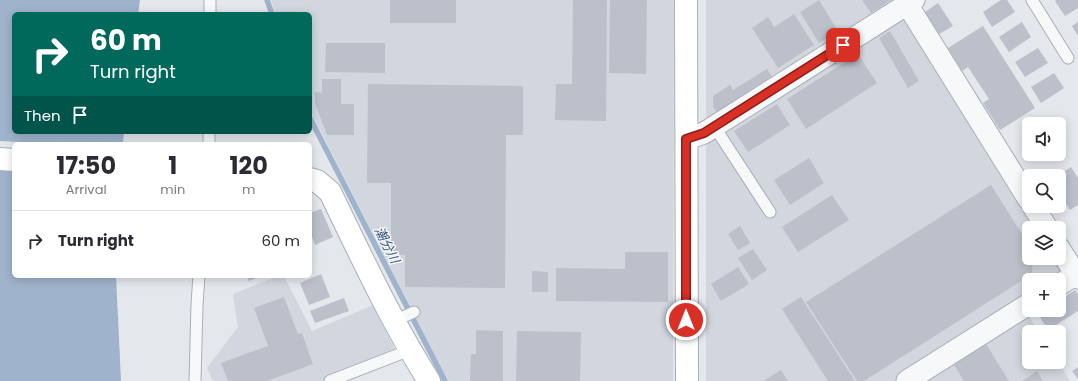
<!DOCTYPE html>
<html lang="en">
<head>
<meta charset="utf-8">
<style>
  :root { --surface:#fff; --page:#f2f2f3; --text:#2b2b33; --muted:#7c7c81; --line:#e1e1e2 }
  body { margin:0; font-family:Poppins,"Noto Sans JP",sans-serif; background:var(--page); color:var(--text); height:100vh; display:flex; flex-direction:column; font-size:15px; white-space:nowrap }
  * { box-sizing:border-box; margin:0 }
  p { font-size:13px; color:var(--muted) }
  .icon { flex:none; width:22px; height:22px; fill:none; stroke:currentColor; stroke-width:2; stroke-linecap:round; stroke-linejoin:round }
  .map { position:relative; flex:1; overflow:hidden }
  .side { position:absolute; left:12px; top:142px; width:300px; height:136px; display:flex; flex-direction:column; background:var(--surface); border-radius:6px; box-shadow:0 2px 10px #0003 }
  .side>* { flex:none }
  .hud { position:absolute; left:12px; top:12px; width:300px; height:122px; border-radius:6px; box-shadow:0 2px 10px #0003; background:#00695c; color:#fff; overflow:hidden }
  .buttons { position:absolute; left:1022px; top:117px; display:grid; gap:8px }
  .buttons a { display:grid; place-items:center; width:44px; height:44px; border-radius:6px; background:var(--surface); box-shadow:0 2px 10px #0003; font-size:20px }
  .pin { position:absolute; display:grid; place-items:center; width:34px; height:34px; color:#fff; margin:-17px; border-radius:8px; box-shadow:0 2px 6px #0006 }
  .me { position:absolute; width:44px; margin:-22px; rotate:0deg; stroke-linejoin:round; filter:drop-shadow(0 0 3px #0008) }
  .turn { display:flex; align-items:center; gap:14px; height:84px; padding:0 12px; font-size:18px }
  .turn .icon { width:52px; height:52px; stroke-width:2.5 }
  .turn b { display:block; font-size:28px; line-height:34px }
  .then { display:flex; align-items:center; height:38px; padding:0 12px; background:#0003; gap:8px; font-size:15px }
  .eta { display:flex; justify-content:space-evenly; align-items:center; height:68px; text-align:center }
  .eta b { font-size:24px; font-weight:700; line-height:28px }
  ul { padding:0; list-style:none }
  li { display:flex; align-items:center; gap:12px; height:60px; padding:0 12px; border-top:1px solid var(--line) }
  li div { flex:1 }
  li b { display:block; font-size:15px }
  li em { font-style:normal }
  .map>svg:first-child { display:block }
</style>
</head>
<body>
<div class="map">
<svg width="1078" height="381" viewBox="0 0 1078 381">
  <rect width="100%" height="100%" fill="#e4e7ec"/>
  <path fill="#d2d6de" d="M271,0H674L673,381H449L444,373L310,110V14H276Z
    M706,0H901L1036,228H1029V258H1055L1065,274L1056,280H1029V298L1021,303L1039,332H1029V362H1058L1070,381H706Z
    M278,276H284L312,331L373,305L400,360L346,381H213L207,368L238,327L233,294Z"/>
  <path fill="#9fb4cc" d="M0,0H140L138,14H14V132H124L123,144H14V276H116L121,381H0Z"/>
  <path fill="#e4e7ec" d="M0,141L55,144H14V170L0,169Z"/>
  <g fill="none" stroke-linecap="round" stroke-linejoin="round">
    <path stroke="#9fb4cc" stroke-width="5.5" d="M267,0L272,14
      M310,118L445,381"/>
  </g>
  <path fill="#bbc0ca" d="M390,0H456V23H390Z
    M573,0H607L606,121L555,120L556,84H572Z
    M610,0H647L646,74L609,73Z
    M819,0L838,31L819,43L800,12Z
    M862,0H891L871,13Z
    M1001,0H1007L1015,12L992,27L983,12Z
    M1056,0H1078V8L1065,16L1055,1Z
    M938,3L953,26L939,34L925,12Z
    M794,14L814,45L778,68L752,28L768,17L774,27Z
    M1022,22L1031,37L1009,52L999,37Z
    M1078,22V36L1072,26Z
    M983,26L1035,108L1000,130L983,103L989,99L968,67L962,71L948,48Z
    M890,31L919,81L908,88L879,38Z
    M326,43H385V73L325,72Z
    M1038,48L1048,63L1025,77L1015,62Z
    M858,54L877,83L806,129L787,99Z
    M767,69L773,78L718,114L713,107V96L730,85L733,90Z
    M1054,73L1064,88L1041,103L1031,87Z
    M322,79H341V104H354V135H327L315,103V92L322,93Z
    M368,84L523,86V135H506L505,288L405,287V255H391V183H367Z
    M777,104L790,125L748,152L734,131Z
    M809,158L824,183L790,205L774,180Z
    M1071,167L1078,178V205L1070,210L1059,192V175Z
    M991,185L1029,245V258H1033L1032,274L864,381H857L806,302Z
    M832,195L849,220L798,252L782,227Z
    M321,209L333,237L315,245L310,232V213Z
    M740,226L750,243L738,250L728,234Z
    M753,249L767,270L752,280L738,258Z
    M625,252H668V302L556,301V268L625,269Z
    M738,267L749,284L721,301L711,284Z
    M532,271L548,272V292H532Z
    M321,274L330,297L309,305L300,283Z
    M247,276H261L249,281Z
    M1075,290L1078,294V311L1048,330L1038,314L1045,310H1059V301Z
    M284,297L298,334L302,333L313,364L267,381H228L221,363L268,346L254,308Z
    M801,297L855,381H828L782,309Z
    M344,298L349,311L315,323L310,311Z
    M476,330L503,331V381H470L471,354H476Z
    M517,331L581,332L580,381H516Z
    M986,344L1009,381H964L954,365Z
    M1078,367V379L1072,371Z
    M781,370L788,381H763Z
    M1037,371L1043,381H1022Z"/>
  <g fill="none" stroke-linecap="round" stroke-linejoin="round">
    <g stroke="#a9aeb7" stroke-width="13">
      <path id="lane" d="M210,0V14
        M1032,0L1068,58
        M714,126L770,212
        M209,144V132
        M394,321L414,312
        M195,381L197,304L199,276
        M330,381L410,350"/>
    </g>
    <g stroke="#a9aeb7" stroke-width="23">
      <path id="street" d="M907,4L1029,200
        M687,139L704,133L914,0
        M1033,206L1047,228
        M1059,248L1078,278
        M1059,285L1078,273
        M907,381L1029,304"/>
    </g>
    <g stroke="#a9aeb7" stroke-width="24">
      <path id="secondary" d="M686,0L687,381
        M0,159L14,160
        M310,179L317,181L330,192C361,256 391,321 429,381"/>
    </g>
    <use href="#lane" stroke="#f7f8fa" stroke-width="11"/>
    <use href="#street" stroke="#f7f8fa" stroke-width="21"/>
    <use href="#secondary" stroke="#fff" stroke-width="22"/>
  </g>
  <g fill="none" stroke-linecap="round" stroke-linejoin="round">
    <g stroke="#8d1f18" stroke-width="10">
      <path id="route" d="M686,320V139L704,133L843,45"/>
    </g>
    <use href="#route" stroke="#d93025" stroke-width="7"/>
  </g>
  <g text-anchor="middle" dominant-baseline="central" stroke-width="3" stroke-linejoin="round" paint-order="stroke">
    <g font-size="13" font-style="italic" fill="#34527a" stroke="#f4f6f9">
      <text transform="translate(387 245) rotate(63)">潮分川</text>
    </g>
  </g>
</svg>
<div class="buttons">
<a><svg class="icon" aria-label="sound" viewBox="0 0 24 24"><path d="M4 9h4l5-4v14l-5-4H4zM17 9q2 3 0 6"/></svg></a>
<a><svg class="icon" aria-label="search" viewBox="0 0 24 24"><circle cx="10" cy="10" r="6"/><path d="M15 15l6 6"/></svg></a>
<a><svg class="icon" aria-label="layers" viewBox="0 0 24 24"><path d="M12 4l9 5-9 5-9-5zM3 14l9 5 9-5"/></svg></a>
<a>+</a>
<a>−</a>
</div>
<div class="pin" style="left:843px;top:45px;background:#d93025"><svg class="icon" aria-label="arrive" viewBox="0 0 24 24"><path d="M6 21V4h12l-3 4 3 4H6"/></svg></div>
<svg class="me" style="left:686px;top:320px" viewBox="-20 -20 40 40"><circle r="17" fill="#d93025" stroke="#fff" stroke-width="3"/><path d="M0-11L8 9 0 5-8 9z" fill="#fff"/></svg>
<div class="hud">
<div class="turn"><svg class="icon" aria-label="right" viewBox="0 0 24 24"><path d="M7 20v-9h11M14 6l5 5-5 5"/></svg><div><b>60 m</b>Turn right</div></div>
<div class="then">Then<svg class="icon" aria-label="arrive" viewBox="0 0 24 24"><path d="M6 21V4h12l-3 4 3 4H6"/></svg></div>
</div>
<section class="side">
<div class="eta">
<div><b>17:50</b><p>Arrival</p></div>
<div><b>1</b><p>min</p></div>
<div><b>120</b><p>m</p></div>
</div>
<ul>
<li><svg class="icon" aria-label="right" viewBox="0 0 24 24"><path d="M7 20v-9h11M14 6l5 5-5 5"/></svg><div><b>Turn right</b></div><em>60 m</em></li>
</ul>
</section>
</div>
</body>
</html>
